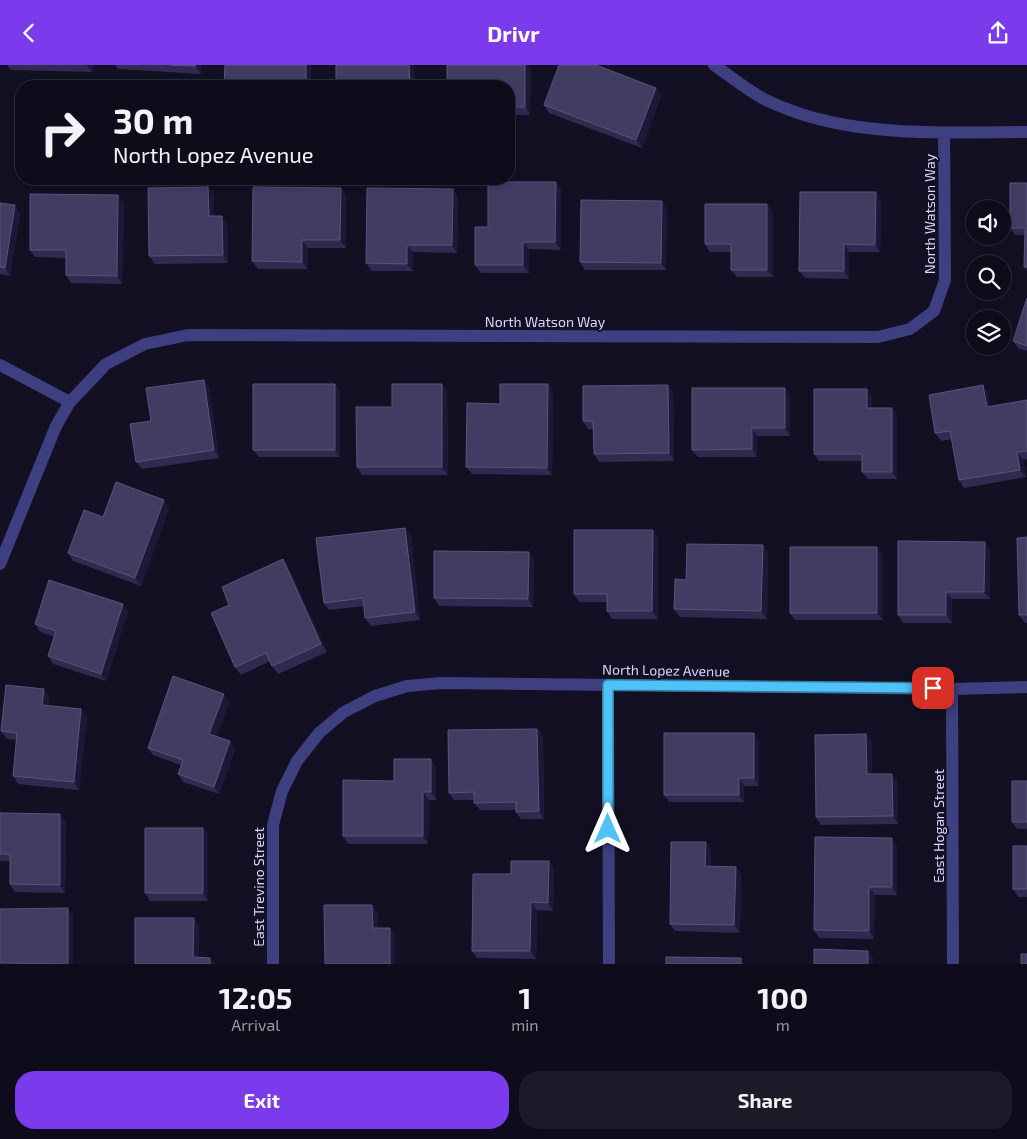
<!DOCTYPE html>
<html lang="en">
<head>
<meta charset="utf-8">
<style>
  :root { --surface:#0e0c1b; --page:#1c1a28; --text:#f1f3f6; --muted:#9b9ba3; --line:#2e2c3a; --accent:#7c3aed }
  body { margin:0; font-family:"Exo 2",sans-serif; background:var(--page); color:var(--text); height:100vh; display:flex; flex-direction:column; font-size:19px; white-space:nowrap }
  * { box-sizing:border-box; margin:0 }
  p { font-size:16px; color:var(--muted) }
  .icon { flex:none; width:28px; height:28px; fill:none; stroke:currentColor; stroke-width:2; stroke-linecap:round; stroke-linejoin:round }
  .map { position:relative; height:899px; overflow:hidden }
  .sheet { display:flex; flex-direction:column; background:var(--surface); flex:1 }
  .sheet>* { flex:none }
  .top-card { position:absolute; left:15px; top:15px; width:500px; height:105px; border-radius:20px; box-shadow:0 2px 8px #0003,0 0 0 1px var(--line); background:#0e0c1b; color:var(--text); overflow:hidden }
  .controls { position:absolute; left:966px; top:135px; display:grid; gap:10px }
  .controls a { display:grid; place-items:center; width:45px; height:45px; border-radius:50%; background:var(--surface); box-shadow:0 2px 8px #0003,0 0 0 1px var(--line); font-size:25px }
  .pin { position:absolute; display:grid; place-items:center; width:42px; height:42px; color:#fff; margin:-21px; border-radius:10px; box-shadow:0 2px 8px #0006 }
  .me { position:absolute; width:55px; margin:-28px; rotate:0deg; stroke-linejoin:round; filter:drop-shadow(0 0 4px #0008) }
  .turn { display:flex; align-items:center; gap:18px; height:105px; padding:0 15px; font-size:22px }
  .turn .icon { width:65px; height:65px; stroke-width:2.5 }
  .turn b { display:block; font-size:35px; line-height:42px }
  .eta { display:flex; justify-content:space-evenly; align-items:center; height:85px; text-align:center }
  .eta b { font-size:30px; font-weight:700; line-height:35px }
  .cta { display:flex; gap:10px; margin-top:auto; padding:10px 15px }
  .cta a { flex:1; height:58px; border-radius:20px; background:var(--accent); color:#fff; font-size:20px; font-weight:700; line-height:58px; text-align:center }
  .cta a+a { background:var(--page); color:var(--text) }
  header { display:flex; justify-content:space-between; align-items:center; height:65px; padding:0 15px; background:var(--accent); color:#fff; font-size:22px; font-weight:700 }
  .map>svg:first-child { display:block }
</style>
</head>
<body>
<header><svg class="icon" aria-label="back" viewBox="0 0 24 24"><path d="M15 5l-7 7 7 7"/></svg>Drivr<svg class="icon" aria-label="share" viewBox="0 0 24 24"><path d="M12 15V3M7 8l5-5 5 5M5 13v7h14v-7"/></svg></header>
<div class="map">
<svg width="1027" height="899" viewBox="0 0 1027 899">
  <rect width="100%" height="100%" fill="#131024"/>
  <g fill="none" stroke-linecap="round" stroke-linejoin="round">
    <path stroke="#3e3f80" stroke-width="12" d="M714,0C730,11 747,25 764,34C844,74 940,67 1027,67
      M0,300L70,337L106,299L145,279L188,270L878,272L910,264L934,246L945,215L944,67
      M0,499L56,361L70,337
      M608,620L609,899
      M952,624L953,899
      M273,899V760L282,726L297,696L319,668L344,647L375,631L407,621L441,618L952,624L1027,622"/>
  </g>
  <path fill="#302a51" d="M7,0H93L92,7L11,5Z
    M115,0H201V9L118,4Z
    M531,4L530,50H509V21Z
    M656,23L661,31L642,83L549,48L544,40Z
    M556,117L561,125V185L529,184V208H481L475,200L488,162Z
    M1027,118V206L1024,202L1025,170H1015L1010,163Z
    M208,122L214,130V151L227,159L228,198L155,199L149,191Z
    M346,131V183H308V204H258L252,196Z
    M458,132L457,188L413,187V206H372L366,198Z
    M881,135L880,187H849V214L805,213L799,206Z
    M0,138L20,148L10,211L0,209Z
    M124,138L122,219L71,218L66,210V193L35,192L30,185Z
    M767,139L773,147V212H737L731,205V187H710L705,179Z
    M667,144L666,205H585L580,197Z
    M1027,233V286L1019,284L1013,276Z
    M335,319L340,327V392H259L253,385Z
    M668,320L673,327L674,396L599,397L594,389L593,364H588L583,356Z
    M983,320L988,328L990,342L1027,335V394L1023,395L1026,412L964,423L959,415L952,374L941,376L935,368Z
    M209,322L219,393L142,404L136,397L151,356Z
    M447,326L448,410H362L357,402L392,342Z
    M553,327L552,410L472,409L466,402L500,339Z
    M790,331V371H757V392H698L692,385Z
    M872,332V343L897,350V414H868L862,407V396H819L814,389Z
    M164,435L169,443L141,521L73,496L68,488L103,452Z
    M653,465L658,473V554H612L607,546V537H579L574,529Z
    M411,470L420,555L371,561L365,553L364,541L329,545L324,538Z
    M1027,472V558H1025L1019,550Z
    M985,477L990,484V534H952V558H903L898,550Z
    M763,480L768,488L767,554L680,552L674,544Z
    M529,487L534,495L533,542L439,541L434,533Z
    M883,490V555H795L790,548Z
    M288,502L327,587L278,609L272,601L270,596L241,610L235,602L229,540Z
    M123,539L128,546L106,616L53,599L48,591L55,572L40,567L35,559Z
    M44,624L49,632L48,641L87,652L79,725L18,719L13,711L17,675L7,674L1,666Z
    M224,629L229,637L217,671L230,676L235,684L219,729L183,717L178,709L181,700L153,690L148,683Z
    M537,664L543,672L544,754H521L516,747V745H480L474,738V735H454L449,728Z
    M866,669L872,677V709H892L897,716L898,759L821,760L816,752Z
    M759,676V721H744V737H669L664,730Z
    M431,694L436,702V735H429L428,779H348L343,771L394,716Z
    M1027,716V764H1017L1012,757Z
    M0,748L66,756L65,828L15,827L10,819V796H0Z
    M203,763L208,771V836H150L145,828Z
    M706,777L711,785V801L736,802L741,809L740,868L675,866L670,859Z
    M897,781V830H875L874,874L819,873L814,865Z
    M1027,781V832H1018L1013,824Z
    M549,796L554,804L553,846L537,845L536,894L477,893L472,886L511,809Z"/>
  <path fill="#1d1837" d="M87,0H93L92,7Z
    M195,0H201V9L195,1Z
    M306,0H311V21H306Z
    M409,0H414L415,21H410Z
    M525,0H528L531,4L530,50L525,42Z
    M656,23L661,31L642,83L636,75Z
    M556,117L561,125V185L555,177Z
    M208,122L214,130V159L209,151Z
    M341,123L346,131V183L340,175Z
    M453,124L458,132L457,188L452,180Z
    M876,127L881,135L880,187L875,180Z
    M118,130L124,138L122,219L117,211Z
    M662,136L667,144L666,205L661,198Z
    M767,139L773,147V212L767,205Z
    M15,140L20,148L10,211L5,203Z
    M222,151L227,159L228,198L223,190Z
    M302,175L308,183V204L302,197Z
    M523,177L529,184V208L523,200Z
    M844,179L849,187V214L844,206Z
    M407,180L413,187V206L407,199Z
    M204,315L209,322L219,393L214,385Z
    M335,319L340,327V392L335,385Z
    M442,319L447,326L448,410L442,402Z
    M548,319L553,327L552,410L547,403Z
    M668,320L673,327L674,396L669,388Z
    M983,320L988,328L992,350L987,342Z
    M785,323L790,331V371L785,363Z
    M867,324L872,332V350L867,343Z
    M892,343L897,350V414L892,407Z
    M752,363L757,371V392L752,384Z
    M1017,387L1023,395L1026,412L1020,405Z
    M164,435L169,443L141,521L135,513Z
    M405,463L411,470L420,555L415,547Z
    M653,465L658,473V554L652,546Z
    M985,477L990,484V534L984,527Z
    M763,480L768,488L767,554L761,546Z
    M877,482L883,490V555L877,548Z
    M529,487L534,495L533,542L528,534Z
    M283,494L288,502L327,587L321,579Z
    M946,527L952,534V558L946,550Z
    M123,539L128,546L106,616L101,609Z
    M44,624L49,632L48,648L42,640Z
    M224,629L229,637L215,677L209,669Z
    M81,644L87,652L79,725L74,717Z
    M537,664L543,672L544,754L539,746Z
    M754,668L759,676V721L754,713Z
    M866,669L872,677V717L867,709Z
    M230,676L235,684L219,729L214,722Z
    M431,694L436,702V735L431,727Z
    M892,709L897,716L898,759L893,751Z
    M739,713L744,721V737L739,730Z
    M423,727L429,735L428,779L423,771Z
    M60,749L66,756L65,828L60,820Z
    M203,763L208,771V836L203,828Z
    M892,773L897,781V830L892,822Z
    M706,777L711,785V809L705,801Z
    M549,796L554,804L553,846L548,838Z
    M736,802L741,809L740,868L734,860Z
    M869,822L875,830L874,874L869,866Z
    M531,837L537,845L536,894L530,886Z
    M372,840L378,848V870L373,863Z
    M68,843L73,851V899H68Z
    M194,853L199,861V899L193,892Z
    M390,863L395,870V899H390Z
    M868,886L873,893V899H868Z
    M210,893L215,899H210Z
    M741,893L745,899H741Z"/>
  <path fill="#423c63" stroke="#59547b" d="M171,0H195V1Z
    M225,0H306V21H224Z
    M336,0H409L410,21H336Z
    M447,0H525V42H509V21H447Z
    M559,0H596L656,23L636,75L544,40Z
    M488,117H556L555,177H523V200H475V162H488Z
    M1010,118H1027V202H1024L1025,163H1010Z
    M208,122L209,151H222L223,190L149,191L148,123Z
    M253,122L341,123L340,175H302V197L252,196Z
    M367,123L453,124L452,180H407V199L366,198Z
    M800,127H876L875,180L844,179V206H799Z
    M30,129L118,130L117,211L66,210V185H30Z
    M581,135L662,136L661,198L580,197Z
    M0,138L15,140L5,203L0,202Z
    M705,139H767V205H731V179H705Z
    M1027,233V281L1013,276Z
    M204,315L214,385L136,397L130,359L151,356L146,323Z
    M253,319H335V385H253Z
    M392,319H442V402H357L356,342H392Z
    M500,319H548L547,403L466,402L467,338L500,339Z
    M668,320L669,388L594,389L593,356H583V321Z
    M983,320L987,342L1027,335V386L1017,387L1020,405L959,415L950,366L935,368L929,330Z
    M692,323H785V363H752V384L692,385Z
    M814,324H867V343H892V407H862V389H814Z
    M116,417L164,435L135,513L68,488L84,445L103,452Z
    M405,463L415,547L365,553L363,533L324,538L316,473Z
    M574,465H653L652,546H607V529H574Z
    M1027,472V550H1019L1017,473Z
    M898,476L985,477L984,527H946V550H898Z
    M687,479L763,480L761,546L674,544L675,514L686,515Z
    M790,482H877V548H790Z
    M434,486L529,487L528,534L434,533Z
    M283,494L321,579L272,601L266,588L235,602L211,548L229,540L222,522Z
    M49,515L123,539L101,609L48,591L56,566L35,559Z
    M173,611L224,629L209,669L230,676L214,722L178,709L183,695L148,683Z
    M6,620L44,624L42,640L81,644L74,717L13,711L17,668L1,666Z
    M537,664L539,746L516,747V737L474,738V727L449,728L448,665Z
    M664,668H754V713H739V730H664Z
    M866,669L867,709H892L893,751L816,752L815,670Z
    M394,694H431V727H423V771H343V715L394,716Z
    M1012,716H1027V757H1012Z
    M0,748L60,749V820L10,819V789H0Z
    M145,763H203V828H145Z
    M815,772L892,773V822H869V866L814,865Z
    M671,777H706L705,801L736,802L734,860L670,859Z
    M1013,781H1027V824H1013Z
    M511,796H549L548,838L531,837L530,886H472L473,809H511Z
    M324,840H372L373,863H390V899H325Z
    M68,843V899L0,898V844Z
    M135,853H194L193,892L210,893V899H135Z
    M814,884L868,886V899H814Z
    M1021,889H1027V899H1021Z
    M666,892L741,893V899H666Z"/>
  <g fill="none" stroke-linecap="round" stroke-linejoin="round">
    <g stroke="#337fa1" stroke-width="12">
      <path id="route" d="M608,764V620L933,623"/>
    </g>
    <use href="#route" stroke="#4fc3f7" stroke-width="9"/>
  </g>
  <g text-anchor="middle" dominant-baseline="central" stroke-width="4" stroke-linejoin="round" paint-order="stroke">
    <g font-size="14" fill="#d8d6fc" stroke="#131024">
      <text transform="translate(929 149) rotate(-90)">North Watson Way</text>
      <text x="545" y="256">North Watson Way</text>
      <text transform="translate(666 605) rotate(1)">North Lopez Avenue</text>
      <text transform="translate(938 761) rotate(-90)">East Hogan Street</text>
      <text transform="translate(258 822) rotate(-90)">East Trevino Street</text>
    </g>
  </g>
</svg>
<div class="controls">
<a><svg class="icon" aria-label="sound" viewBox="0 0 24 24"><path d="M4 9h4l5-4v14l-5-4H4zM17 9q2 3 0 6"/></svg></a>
<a><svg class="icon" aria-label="search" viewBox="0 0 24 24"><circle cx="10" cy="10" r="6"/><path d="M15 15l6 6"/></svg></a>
<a><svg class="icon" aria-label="layers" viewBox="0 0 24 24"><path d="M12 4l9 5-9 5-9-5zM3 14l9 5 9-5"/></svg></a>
</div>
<div class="pin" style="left:933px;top:623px;background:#d93025"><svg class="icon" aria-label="arrive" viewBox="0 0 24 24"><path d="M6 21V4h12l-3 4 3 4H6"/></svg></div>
<svg class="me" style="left:608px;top:764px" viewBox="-20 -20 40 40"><path d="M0-17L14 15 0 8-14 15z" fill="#4fc3f7" stroke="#fff" stroke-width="4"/></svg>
<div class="top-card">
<div class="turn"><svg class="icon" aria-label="right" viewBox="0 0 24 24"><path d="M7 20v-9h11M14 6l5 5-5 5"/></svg><div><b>30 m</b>North Lopez Avenue</div></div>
</div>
</div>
<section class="sheet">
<div class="eta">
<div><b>12:05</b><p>Arrival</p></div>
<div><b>1</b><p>min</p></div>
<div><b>100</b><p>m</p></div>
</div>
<div class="cta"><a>Exit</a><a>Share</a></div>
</section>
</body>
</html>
